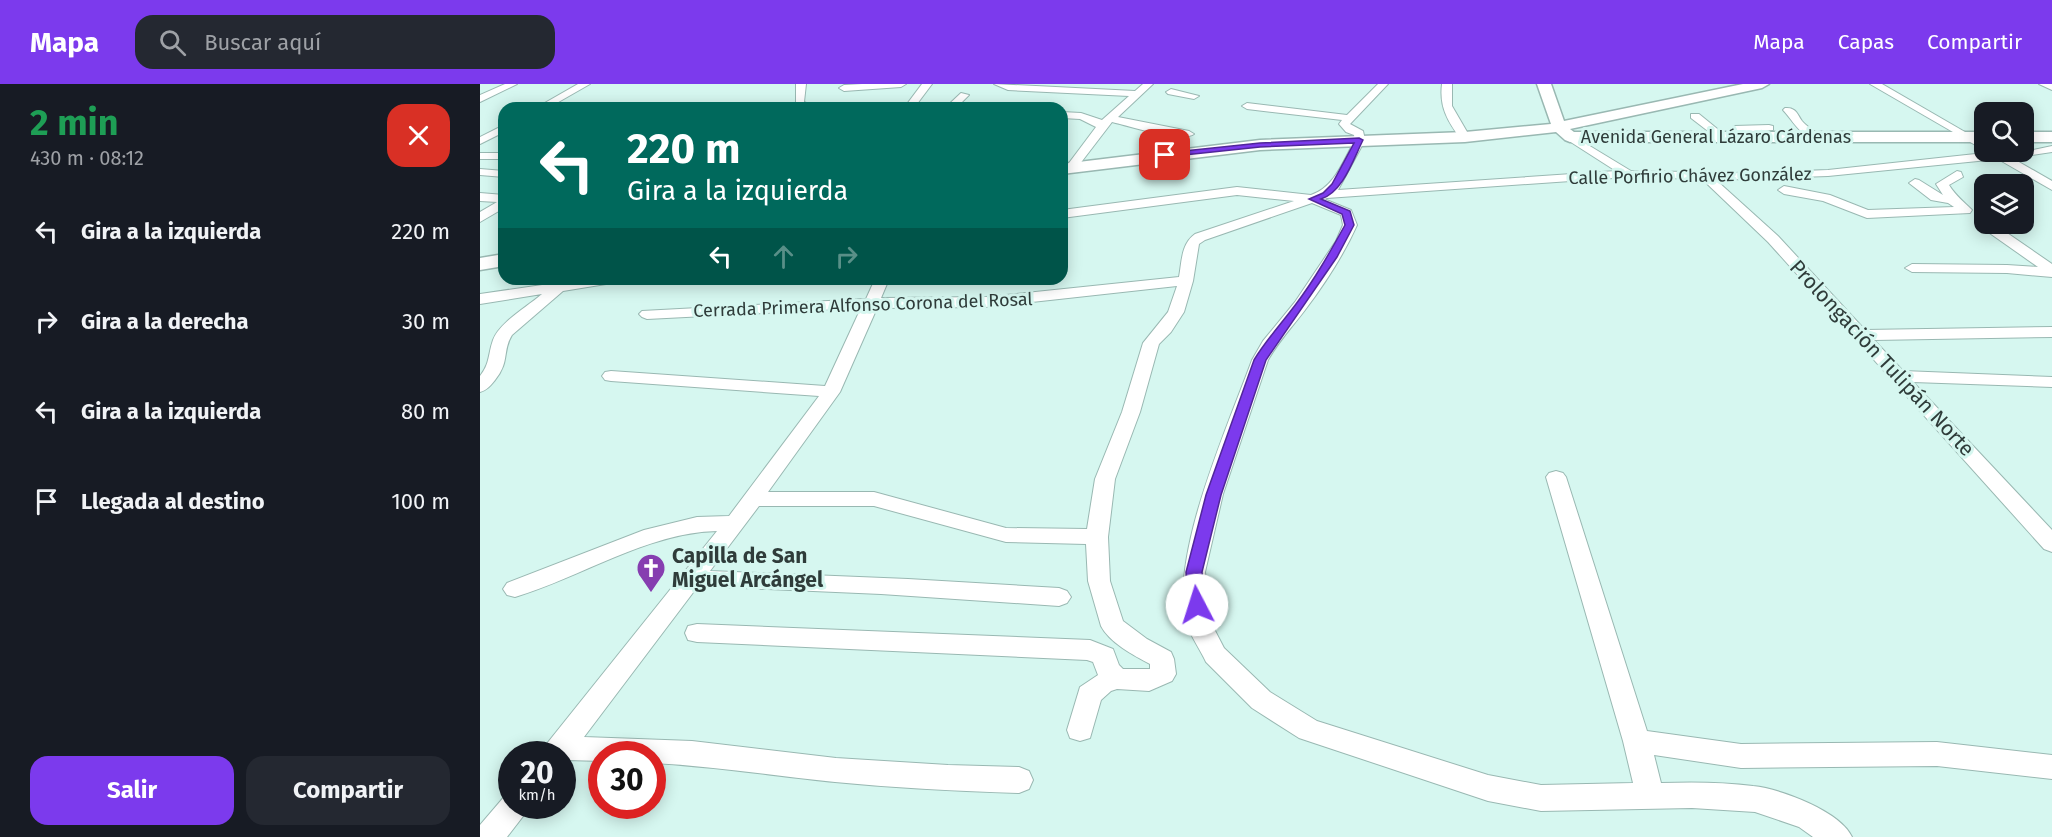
<!DOCTYPE html>
<html lang="es">
<head>
<meta charset="utf-8">
<style>
  :root { --surface:#171b24; --page:#242831; --text:#f1f3f6; --muted:#9ea1a6; --accent:#7c3aed }
  body { margin:0; font-family:"Fira Sans",sans-serif; background:var(--page); color:var(--text); height:100vh; display:flex; flex-direction:column; font-size:22px; white-space:nowrap }
  * { box-sizing:border-box; margin:0 }
  p { font-size:20px; color:var(--muted) }
  .icon { flex:none; width:33px; height:33px; fill:none; stroke:currentColor; stroke-width:2; stroke-linecap:round; stroke-linejoin:round }
  .map { position:relative; flex:1; overflow:hidden }
  .side { display:flex; flex-direction:column; background:var(--surface); width:480px }
  .side>* { flex:none }
  .hud { position:absolute; left:18px; top:18px; width:570px; height:183px; border-radius:18px; box-shadow:0 3px 15px #0003; background:#00695c; color:#fff; overflow:hidden }
  .tools { position:absolute; left:1494px; top:18px; display:grid; gap:12px }
  .tools a { display:grid; place-items:center; width:60px; height:60px; border-radius:12px; background:var(--surface); box-shadow:0 3px 15px #0003; font-size:30px }
  .speed { position:absolute; left:18px; top:657px; display:flex; gap:12px; font-size:30px; font-weight:700; text-align:center }
  .speed>* { display:grid; place-content:center; width:78px; height:78px; border-radius:50%; background:var(--surface); box-shadow:0 3px 15px #0003; line-height:1 }
  .speed small { font-size:15px; font-weight:400 }
  .speed .limit { border:9px solid #d22; background:#fff; color:#111 }
  .pin { position:absolute; display:grid; place-items:center; width:51px; height:51px; color:#fff; margin:-26px; border-radius:12px; box-shadow:0 3px 9px #0006 }
  .me { position:absolute; width:66px; margin:-33px; rotate:355deg; stroke-linejoin:round; filter:drop-shadow(0 0 4px #0008) }
  .turn { display:flex; align-items:center; gap:21px; height:126px; padding:0 30px; font-size:27px }
  .turn .icon { width:78px; height:78px; stroke-width:2.5 }
  .turn b { display:block; font-size:42px; line-height:51px }
  .lanes { display:flex; align-items:center; height:57px; padding:0 30px; background:#0003; justify-content:center; gap:30px; direction:ltr }
  .lanes .off { opacity:.35 }
  .round { display:grid; place-items:center; flex:none; width:63px; height:63px; border-radius:18px; background:var(--page) }
  .overview { display:flex; align-items:center; justify-content:space-between; height:102px; padding:0 30px }
  h1 { font-size:36px; font-weight:700; line-height:45px; color:#1e9e55 }
  .primary-button { display:flex; gap:12px; margin-top:auto; padding:12px 30px }
  .primary-button a { flex:1; height:69px; border-radius:18px; background:var(--accent); color:#fff; font-size:24px; font-weight:700; line-height:69px; text-align:center }
  .primary-button a+a { background:var(--page); color:var(--text) }
  ul { padding:0; list-style:none }
  li { display:flex; align-items:center; gap:18px; height:90px; padding:0 30px }
  li div { flex:1 }
  li b { display:block; font-size:22px }
  li em { font-style:normal }
  header { display:flex; align-items:center; gap:36px; box-sizing:border-box; height:84px; padding:0 30px; background:var(--accent); color:#fff }
  header strong { font-size:28px }
  nav { display:flex; gap:33px; margin-inline-start:auto; font-size:21px }
  .search { width:420px; height:54px; background:var(--page); display:flex; align-items:center; gap:15px; box-sizing:border-box; padding:0 21px; border-radius:18px; color:var(--muted); font-size:22px }
  main { display:flex; flex:1; min-height:0 }
  .map>svg:first-child { display:block }
</style>
</head>
<body>
<header>
<strong>Mapa</strong>
<div class="search"><svg class="icon" aria-label="search" viewBox="0 0 24 24"><circle cx="10" cy="10" r="6"/><path d="M15 15l6 6"/></svg>Buscar aquí</div>
<nav><a>Mapa</a><a>Capas</a><a>Compartir</a></nav>
</header>
<main>
<section class="side">
<div class="overview"><div><h1>2 min</h1><p>430 m · 08:12</p></div><a class="round" style="background:#d93025;color:#fff"><svg class="icon" aria-label="close" viewBox="0 0 24 24"><path d="M6 6l12 12M18 6L6 18"/></svg></a></div>
<ul>
<li><svg class="icon" aria-label="left" viewBox="0 0 24 24"><path d="M17 20v-9H6M10 6l-5 5 5 5"/></svg><div><b>Gira a la izquierda</b></div><em>220 m</em></li>
<li><svg class="icon" aria-label="right" viewBox="0 0 24 24"><path d="M7 20v-9h11M14 6l5 5-5 5"/></svg><div><b>Gira a la derecha</b></div><em>30 m</em></li>
<li><svg class="icon" aria-label="left" viewBox="0 0 24 24"><path d="M17 20v-9H6M10 6l-5 5 5 5"/></svg><div><b>Gira a la izquierda</b></div><em>80 m</em></li>
<li><svg class="icon" aria-label="arrive" viewBox="0 0 24 24"><path d="M6 21V4h12l-3 4 3 4H6"/></svg><div><b>Llegada al destino</b></div><em>100 m</em></li>
</ul>
<div class="primary-button"><a>Salir</a><a>Compartir</a></div>
</section>
<div class="map">
<svg width="1572" height="753" viewBox="0 0 1572 753">
  <rect width="100%" height="100%" fill="#d6f7f0"/>
  <g fill="none" stroke-linecap="round" stroke-linejoin="round">
    <g stroke="#99b8b2" stroke-width="2">
      <path id="street" d="M25,0H37L0,18V11Z
        M98,0H110L68,24H56Z
        M316,0H326L324,18L337,24L316,22Z
        M382,0H426L421,3L364,7L359,4L364,1Z
        M442,0H452L434,24H424Z
        M514,0L655,7L663,0H673L638,33L709,47L714,50C702,59 649,42 632,38L596,85H588L586,83L616,43L600,35L582,34V28L601,29L622,36L649,12L528,6Z
        M898,0H908L870,40L883,47L885,56L858,106L1136,87L1086,55V51L1090,50L1151,87L1268,89L1348,86L1514,68H1544L1572,62V68L1532,74L1572,97V106L1518,75L1348,92L1236,96L1298,152L1385,246L1572,243V253L1394,256L1423,287L1572,293V303L1433,298L1572,446V468L1564,465L1288,158L1222,95L1148,93L847,114L844,115L871,126L877,141C864,170 844,201 825,226C812,243 798,258 788,276L743,410L725,488L730,537L744,564L790,608L837,637L1008,691L1061,701L1153,699L1143,657L1066,393L1069,389L1076,387L1083,389L1086,393L1167,647L1261,660L1457,658L1572,671V695L1457,682L1261,684L1174,671L1181,699C1211,698 1243,698 1273,702C1301,705 1360,727 1372,753H1333L1319,743L1275,728L1212,724L1061,727L1008,717L819,654L772,624L726,578C720,565 709,550 706,537C690,470 748,342 772,276L783,257L815,218L856,157L863,141L861,131L832,119L725,156L719,160L713,197L704,228L691,248L679,260L660,328L635,395L628,453L630,497L643,537L667,555L691,568L694,575L696,590L692,597L669,607L637,605L631,607L621,616L610,654L600,657L590,654L587,646L600,603L618,591L613,578L607,576L217,558L208,556L205,549L208,542L217,540L610,556L633,565L639,581L643,585H670V580C653,571 630,559 621,542L608,497L606,460L526,458L394,422H279L230,487L428,495L579,504L587,507L591,513L587,519L579,522L401,510L218,502L104,653L212,657L356,674L468,681L539,683L549,687L553,696L549,705L539,709C478,707 416,704 355,698C294,692 234,682 172,679V670H122V677L87,676L82,679V670H61L65,662L237,447C166,449 102,493 35,513L27,511L23,505L27,499L164,446L217,433L249,432L339,312L131,297L125,296L122,292L125,288L131,287L345,302L381,224L167,235L162,233L159,230L162,227L386,215L395,195H409L401,214L506,213L699,193C702,177 701,160 715,150L814,117L757,111L582,134V126L757,103L831,111C855,103 863,77 875,56L874,51L866,48L859,40L862,36L767,25L762,22L767,19L867,31ZM697,202L688,228L663,259L642,328L615,395L607,445L526,444L394,408H288L360,308L397,224L506,223Z
        M962,0H972V22L990,53L989,55H981C968,38 959,23 962,0Z
        M1390,0H1402L1504,59V66Z
        M1559,0H1572V6Z
        M691,5L719,12L714,15L688,10L686,8Z
        M481,9L489,11L476,24H465Z
        M1305,24C1316,23 1317,30 1322,37C1326,42 1333,46 1338,50V54C1322,56 1312,35 1303,26Z
        M1211,30H1219L1246,52L1237,54L1211,34Z
        M24,41V48L0,60V53Z
        M1289,41L1293,42V46L1263,48L1266,52L1261,55L1249,45L1254,42Z
        M0,69H24V75H0Z
        M0,85L24,87V93L0,91Z
        M1477,87L1481,88L1483,93L1469,101C1476,112 1484,118 1492,126L1490,129L1387,134L1343,117L1304,110L1298,106L1304,102L1350,111L1388,126L1474,123L1468,119L1451,116L1429,99L1435,95L1439,96L1463,111L1456,100Z
        M0,109L24,111V124L0,138V128L17,118L0,117Z
        M1504,136V140H1514L1572,180V193L1527,189L1432,188L1425,184L1432,180L1527,181L1558,183L1501,143L1500,140Z
        M103,195H139L132,199L83,207L32,251C22,267 30,278 15,296C10,302 7,306 0,308V292C10,280 8,270 13,256C20,238 47,223 62,210L0,220V210Z
        M32,710V722H48L44,731L27,753H0V741L24,713Z"/>
    </g>
    <g stroke="#99b8b2" stroke-width="3">
      <path id="secondary" d="M1057,0H1071L1084,37L1263,0H1289L1282,4L1090,45L1094,48H1504V58H1090L1085,56L1076,48L985,58L780,66L582,90V80L780,56L985,48L1071,40Z
        M1544,48H1572V58H1544Z
        M24,170V182L0,186V174Z"/>
    </g>
    <use href="#street" fill="#fff" fill-rule="evenodd"/>
    <use href="#secondary" fill="#fff" fill-rule="evenodd"/>
  </g>
  <path fill="#7c3aed" stroke="#51269a" stroke-width="1.5" d="M879,54L883,56C873,76 863,108 841,115L870,127L874,141L857,173L786,276L741,411L722,488L725,521L722,525H711L708,521L706,488L726,411L774,276C786,256 802,239 816,220C835,195 850,168 865,141L862,130L829,115L843,109L852,100L874,59L780,63L685,73L681,71L685,69L780,59Z"/>
  <defs>
    <g id="church-pin" transform="scale(1.5)"><path d="M0 17L-7.5 6A9.5 9.5 0 1 1 7.5 6Z" fill="#863eb0" stroke="#d6f7f0"/><path d="M-1.2-6h2.4v3.5h3.3v2.4h-3.3V6h-2.4V-.1h-3.3v-2.4h3.3Z" fill="#fff"/></g>
  </defs>
  <g fill-rule="evenodd">
    <use href="#church-pin" x="171" y="484"/>
  </g>
  <g text-anchor="middle" dominant-baseline="central" stroke-width="6" stroke-linejoin="round" paint-order="stroke">
    <g font-size="18" fill="#2f3c3a" stroke="#d6f7f0">
      <text x="1236" y="53">Avenida General Lázaro Cárdenas</text>
      <text transform="translate(1210 92) rotate(-1)">Calle Porfirio Chávez González</text>
      <text transform="translate(383 221) rotate(-2)">Cerrada Primera Alfonso Corona del Rosal</text>
    </g>
    <g font-size="21" fill="#2f3c3a" stroke="#d6f7f0">
      <text transform="translate(1402 274) rotate(47)">Prolongación Tulipán Norte</text>
    </g>
    <g font-size="21" font-weight="bold" fill="#2f3c3a" stroke="#d6f7f0" text-anchor="start">
      <text x="192" y="472">Capilla de San<tspan x="192" dy="24">Miguel Arcángel</tspan></text>
    </g>
  </g>
</svg>
<div class="tools">
<a><svg class="icon" aria-label="search" viewBox="0 0 24 24"><circle cx="10" cy="10" r="6"/><path d="M15 15l6 6"/></svg></a>
<a><svg class="icon" aria-label="layers" viewBox="0 0 24 24"><path d="M12 4l9 5-9 5-9-5zM3 14l9 5 9-5"/></svg></a>
</div>
<div class="speed"><div>20<small>km/h</small></div><div class="limit">30</div></div>
<div class="pin" style="left:685px;top:71px;background:#d93025"><svg class="icon" aria-label="arrive" viewBox="0 0 24 24"><path d="M6 21V4h12l-3 4 3 4H6"/></svg></div>
<svg class="me" style="left:717px;top:521px" viewBox="-20 -20 40 40"><circle r="19" fill="#fff"/><path d="M0-13L10 11 0 6-10 11z" fill="#7c3aed"/></svg>
<div class="hud">
<div class="turn"><svg class="icon" aria-label="left" viewBox="0 0 24 24"><path d="M17 20v-9H6M10 6l-5 5 5 5"/></svg><div><b>220 m</b>Gira a la izquierda</div></div>
<div class="lanes"><svg class="icon" aria-label="left" viewBox="0 0 24 24"><path d="M17 20v-9H6M10 6l-5 5 5 5"/></svg><svg class="icon off" aria-label="ahead" viewBox="0 0 24 24"><path d="M12 20V5M6 11l6-6 6 6"/></svg><svg class="icon off" aria-label="right" viewBox="0 0 24 24"><path d="M7 20v-9h11M14 6l5 5-5 5"/></svg></div>
</div>
</div>
</main>
</body>
</html>
